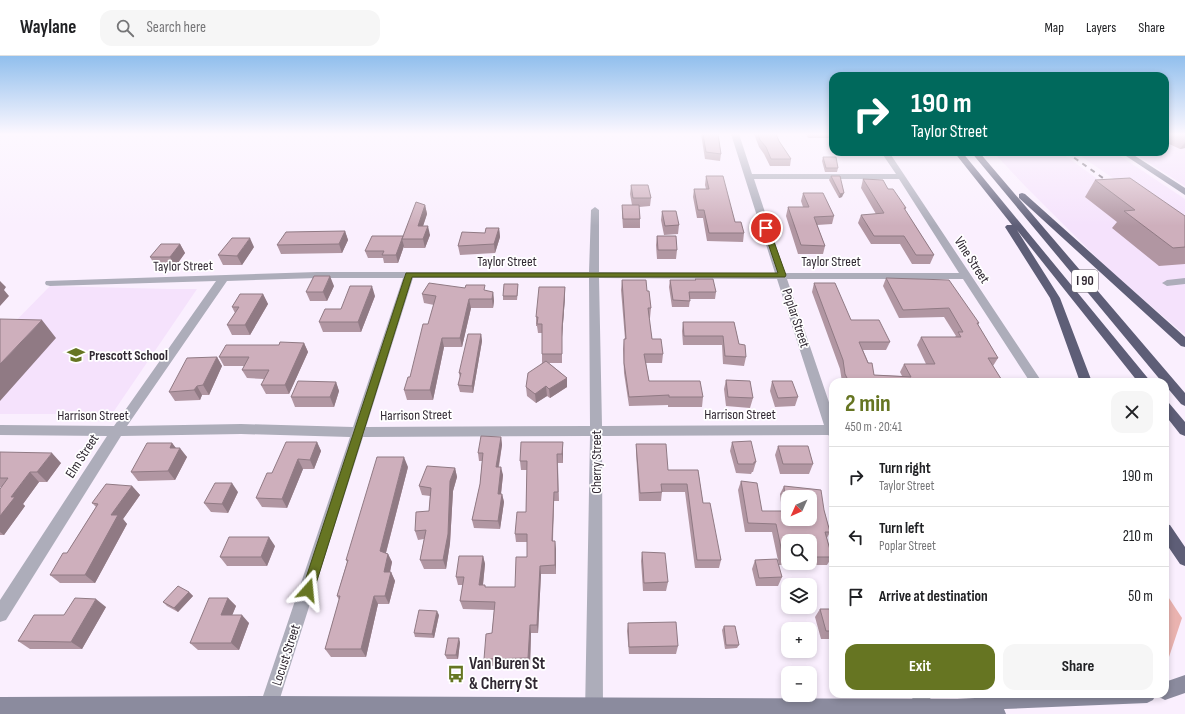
<!DOCTYPE html>
<html lang="en">
<head>
<meta charset="utf-8">
<style>
  :root { --surface:#fff; --page:#f6f6f6; --text:#202124; --muted:#757577; --line:#e0e0e0; --accent:#667522 }
  body { margin:0; font-family:"Sofia Sans Condensed",sans-serif; background:var(--page); color:var(--text); height:100vh; display:flex; flex-direction:column; font-size:15px; white-space:nowrap }
  * { box-sizing:border-box; margin:0 }
  p { font-size:13px; color:var(--muted) }
  .icon { flex:none; width:22px; height:22px; fill:none; stroke:currentColor; stroke-width:2; stroke-linecap:round; stroke-linejoin:round }
  .map { position:relative; flex:1; overflow:hidden }
  .panel { position:absolute; left:829px; top:322px; width:340px; height:320px; display:flex; flex-direction:column; background:var(--surface); border-radius:12px; box-shadow:0 2px 6px #0003 }
  .panel>* { flex:none }
  .hud { position:absolute; left:829px; top:16px; width:340px; height:84px; border-radius:12px; box-shadow:0 2px 6px #0003; background:#00695c; color:#fff; overflow:hidden }
  .needle { width:26px; rotate:225deg }
  .buttons { position:absolute; left:781px; top:434px; display:grid; gap:8px }
  .buttons a { display:grid; place-items:center; width:36px; height:36px; border-radius:8px; background:var(--surface); box-shadow:0 2px 6px #0003; font-size:20px }
  .pin { position:absolute; display:grid; place-items:center; width:34px; height:34px; color:#fff; margin:-17px; border:2px solid #fff; border-radius:50%; box-shadow:0 1px 4px #0007 }
  .me { position:absolute; width:44px; margin:-22px; rotate:18deg; stroke-linejoin:round; filter:drop-shadow(0 0 3px #0008) }
  .turn { display:flex; align-items:center; gap:14px; height:84px; padding:0 16px; font-size:18px }
  .turn .icon { width:52px; height:52px; stroke-width:2.5 }
  .turn b { display:block; font-size:28px; line-height:34px }
  .round { display:grid; place-items:center; flex:none; width:42px; height:42px; border-radius:12px; background:var(--page) }
  .overview { display:flex; align-items:center; justify-content:space-between; height:68px; padding:0 16px }
  h1 { font-size:24px; font-weight:700; line-height:30px; color:var(--accent) }
  .action { display:flex; gap:8px; margin-top:auto; padding:8px 16px }
  .action a { flex:1; height:46px; border-radius:12px; background:var(--accent); color:#fff; font-size:16px; font-weight:700; line-height:46px; text-align:center }
  .action a+a { background:var(--page); color:var(--text) }
  ul { padding:0; list-style:none }
  li { display:flex; align-items:center; gap:12px; height:60px; padding:0 16px; border-top:1px solid var(--line) }
  li div { flex:1 }
  li b { display:block; font-size:15px }
  li em { font-style:normal }
  header { display:flex; align-items:center; gap:24px; box-sizing:border-box; height:56px; padding:0 20px; background:var(--surface); border-bottom:1px solid var(--line) }
  header strong { font-size:19px }
  nav { display:flex; gap:22px; margin-inline-start:auto; font-size:14px }
  .search { width:280px; height:36px; background:var(--page); display:flex; align-items:center; gap:10px; box-sizing:border-box; padding:0 14px; border-radius:12px; color:var(--muted); font-size:15px }
  .map>svg:first-child { display:block }
</style>
</head>
<body>
<header>
<strong>Waylane</strong>
<div class="search"><svg class="icon" aria-label="search" viewBox="0 0 24 24"><circle cx="10" cy="10" r="6"/><path d="M15 15l6 6"/></svg>Search here</div>
<nav><a>Map</a><a>Layers</a><a>Share</a></nav>
</header>
<div class="map">
<svg width="1185" height="658" viewBox="0 0 1185 658">
  <rect width="100%" height="100%" fill="#faeffe"/>
  <path fill="#f5e2fc" d="M1165,78H1185V130L1132,96H1165Z
    M993,96H1060L1185,186V279L1110,215L1026,131Z
    M1075,96H1114L1185,143V172Z
    M50,230L170,233H197L112,358H0V281Z"/>
  <path fill="#eab3b0" d="M1165,536L1182,562L1168,604L1165,605Z"/>
  <g fill="none" stroke-linecap="round" stroke-linejoin="round">
    <path fill="#adadba" fill-rule="evenodd" d="M731,78H739L752,118H896L881,96H889L1042,326H1030L963,223H787L833,358V382L828,379L602,380L603,658H585L590,380L363,381L275,658H257L350,381L241,378L121,380L6,564L0,566V544L107,380L0,379V369L114,370L216,225L50,230L46,229L45,227L46,225L317,216H589L591,154L595,151L599,154V216L775,217ZM754,123H899L959,217H785ZM317,222H403L353,371L241,368L127,370L227,225ZM413,222H589L590,370L366,371ZM599,222L777,223L824,369L602,370Z
      M1185,222V228L1167,230L1162,227L1167,224Z
      M911,638H929L935,658H917Z"/>
    <path fill="#8b8b9e" fill-rule="evenodd" d="M1120,96H1129L1185,132V139Z
      M1185,619V637L1165,644L1159,641L1157,638H1165V626Z
      M989,638H1156L1153,644L1147,647L1004,653L1006,658H0V641L270,640L957,643L975,642Z"/>
    <path fill="#5e5e77" fill-rule="evenodd" d="M954,96H962L1151,326H1138L1017,174L1060,242L1092,326H1080L1050,242L1005,171L1007,169H1012Z
      M971,96H979L1185,337V350L1181,348L1165,329V326H1162Z
      M1022,137L1025,138L1185,281V291L1181,290L1019,142V138Z
      M1165,345L1169,347L1185,366V380L1180,378L1165,359Z
      M1165,468L1170,469L1185,491V510L1180,508L1165,486Z"/>
    <path stroke="#615863" stroke-width="2" stroke-dasharray="5 5" stroke-linecap="butt" d="M1066,96L1113,129"/>
  </g>
  <path fill="#b196a2" fill-rule="evenodd" d="M701,78H718L721,98L720,105L705,103Z
    M754,78H776L779,85L791,103L790,110H770L764,98L759,91Z
    M806,78H833V82H808Z
    M1165,78H1185V92L1180,93L1165,86Z
    M842,96H862L861,99H843Z
    M823,101L838,112L837,116H825L822,105Z
    M706,120L735,166L744,177L743,186L707,185L703,162H697L693,141L694,133H706L705,129Z
    M831,120L842,141L839,142L829,124Z
    M863,123L888,133L906,152L905,154L934,199L930,208H912L900,188H871L858,167L861,159L876,158L861,132Z
    M1095,124L1185,160V208L1159,210L1112,172L1117,166L1085,141Z
    M631,129L651,142L650,150L639,151L640,163V172H623L622,158V149H632L630,138Z
    M803,137L834,160L832,168L817,169L825,190L823,198H798L786,160L788,151H803L801,145Z
    M425,149L427,158L423,170L430,179L425,192H404V190L398,207H384L383,202H368L365,195L403,181Z
    M662,155L679,169L678,178L664,179L661,164Z
    M499,172L500,181L495,197L460,199L458,190L485,177Z
    M345,175L348,184L342,197L281,198L277,189Z
    M657,180L677,194L676,203H657L656,189Z
    M180,188L185,197L175,211H156L150,201Z
    M254,191L242,209H223L218,199Z
    M886,222L979,267L978,269L998,302L993,310L1003,326H1017H842L840,313L812,236L814,227L851,264L890,286L886,294H863L874,319L902,320L900,316L904,308H926L917,289L921,281H955L956,280L944,261L899,262L883,230Z
    M695,223L716,236L715,243H690L689,251H672L669,231L670,224H695Z
    M622,224L647,235L651,252L650,262H649L652,283L663,298L662,307H646L649,325L703,341L702,351H668V349L629,350L624,317L623,293L624,283H625L621,234Z
    M518,228V233L517,244H503V240Z
    M334,230L327,245H310L306,236Z
    M565,231V241L562,281V307H549L567,322V331L550,342L547,340L536,347L527,340L526,331L542,307V277H538L537,270H536V261Z
    M486,235L493,236L494,245L493,252H471L462,291H444L433,344H407L404,334L410,321L428,268L434,249L424,247L422,238Z
    M263,238L268,248L250,279H232L227,269L235,257L232,251Z
    M375,240L361,276H323L319,266L341,253Z
    M683,266H734L739,288L746,301L744,310L723,308L722,289H683L682,275Z
    M481,278L482,285L473,337L460,336L458,329L460,322L459,317Z
    M304,287L308,296L289,338H266L261,329L264,323L247,322L242,314L244,310H224L219,301L279,289Z
    M217,301L222,310L209,339H202L200,344L175,345L169,336Z
    M726,324L753,342L750,352L726,350L724,333Z
    M772,325L798,341L795,350L775,351L770,335Z
    M336,326L339,335L334,351H295L291,341Z
    M501,381L502,389L499,411L503,419L501,438H502L504,446L500,473L474,472L472,464L480,428L482,405H479L478,397Z
    M317,386L321,395L314,413H303L287,452L262,451L256,442L272,417Z
    M563,386V407H558L559,445H554L553,485H555L556,518H541L538,577H531L530,609L486,610L484,603L492,577L494,554L463,553L460,545L463,529H458L456,521L483,500L485,508L483,529L486,531H515L527,501V486H516L515,478L526,456L527,414H521L520,405Z
    M732,386L756,406L753,416H752L751,418L736,417L730,395Z
    M172,387L176,392L187,401L175,424L138,425L131,416Z
    M636,388L668,414H698L703,447L721,504L719,512H695L685,436H662L661,445H639L636,397Z
    M778,390L813,408L809,418H780L775,399Z
    M0,396L61,407L47,426H39L23,448L25,450L4,479H0V433L1,431H0Z
    M408,411L386,497L388,498L392,506L390,516H391L395,525L389,548H378L366,601H331L325,593L339,544L337,540L347,506L346,504Z
    M455,412L457,421L453,435L450,487L446,513H424L420,504L424,483L418,484L415,475L429,455L430,440L422,439L419,430Z
    M741,425L762,455H782L780,438L784,430L824,454L830,476L827,482L832,501L827,509H779L772,476H745L738,434ZM788,485H810V507H788Z
    M132,430L140,439L123,463L127,468L95,527H60L50,519L67,497L96,451L92,447Z
    M238,436L228,457L211,456L204,447Z
    M275,490L267,510H227L220,501Z
    M642,496L668,526L666,535H643L641,505Z
    M755,504L782,521L778,530H756L752,513Z
    M189,536L193,540L178,556L167,550L163,546Z
    M228,542L236,550L232,559L249,567L239,594H198L190,587Z
    M106,551L82,593H30L18,585L64,559Z
    M820,553H833V583H821L815,561Z
    M439,559L434,582L415,581L414,577Z
    M628,567L678,590L676,598H629L627,575Z
    M724,570L739,589L737,592L725,593L722,574Z
    M460,586L458,603H447L445,599Z"/>
  <path fill="#907a84" d="M1185,86V92L1180,93Z
    M844,137L842,141L839,142L840,138Z
    M425,149L427,158L420,179L418,170Z
    M428,170L430,179L425,192L423,183Z
    M499,172L500,181L495,197L494,188Z
    M345,175L348,184L342,197L339,188Z
    M403,180L402,183L404,190L398,207L396,199Z
    M250,182L254,191L242,209L237,200Z
    M180,188L185,197L175,211L170,201Z
    M330,220L334,230L327,245L323,236Z
    M0,225L6,231L4,234L9,240L0,250Z
    M372,230L375,240L361,276L358,266Z
    M565,231V241L562,281V307V272Z
    M493,236L494,245L493,252L492,243Z
    M263,238L268,248L250,279L245,269Z
    M469,243L471,252L462,291L460,282Z
    M42,264L56,282L0,345V308Z
    M481,278L482,285L473,337L472,330Z
    M442,282L444,291L433,344L430,334Z
    M304,287L308,296L289,338L285,329Z
    M217,301L222,310L209,339L203,329Z
    M567,322V331L550,342L549,333Z
    M336,326L339,335L334,351L330,341Z
    M197,330L202,339L200,344L194,334Z
    M546,330L547,340L536,347L535,338Z
    M501,381L502,389L497,419L496,411Z
    M317,386L321,395L314,413L310,404Z
    M563,386V407L562,398Z
    M172,387L178,395L180,392L187,401L175,424L168,415L170,392Z
    M52,397L61,407L47,426L37,416Z
    M404,401L408,411L384,504L380,495Z
    M298,403L303,413L287,452L282,443Z
    M501,411L503,419L500,446L498,438Z
    M455,412L457,421L453,435L450,487L446,513L443,504L450,425Z
    M30,416L39,426L23,448L25,450L4,479L0,476V460L11,441Z
    M232,427L238,436L228,457L222,448Z
    M132,430L140,439L123,463L127,468L95,527L85,519L111,459Z
    M554,436V445L552,493V485Z
    M502,438L504,446L500,473L498,465Z
    M269,481L275,490L267,510L261,501Z
    M555,485L556,493V518L555,509Z
    M388,498L392,506L388,525L384,516Z
    M483,500L485,508L482,537L479,529Z
    M540,510L541,518L538,577L537,569Z
    M391,516L395,525L389,548L385,540Z
    M189,536L193,540L178,556L174,552Z
    M374,540L378,548L366,601L361,593Z
    M228,542L236,550L229,567L221,559Z
    M96,543L106,551L82,593L71,586Z
    M437,555L439,559L434,582L432,578Z
    M242,559L249,567L239,594L231,587Z
    M530,569L531,577L530,609L528,602Z
    M459,582L460,586L458,603L456,599Z"/>
  <path fill="#ceafbc" stroke="#907a84" fill-rule="evenodd" d="M703,78H718L721,98L706,96Z
    M758,78H776L779,85L791,103H771L766,91L760,84Z
    M823,101H836L838,112H826Z
    M706,120H723L735,166H741L744,177H709L704,154H698L694,133H709Z
    M831,120H840L844,137L840,138Z
    M1130,122L1185,160V191L1173,192L1124,155L1135,154L1095,124Z
    M863,123L883,124L888,133H893L906,152H904L934,199H916L904,180H874L861,159L884,157Z
    M631,129H648L651,142H633Z
    M803,137H823L834,160L814,161L825,190L801,189L788,151H809Z
    M416,146L425,149L418,170H428L423,183H402Z
    M622,149H639L640,163H623Z
    M662,155H676L679,169L665,170Z
    M486,172H499L494,188L458,190L462,176L485,177Z
    M345,175L339,188L277,189L286,176Z
    M372,180H403L396,199H382L384,195H365Z
    M657,180H676L677,194H658Z
    M232,182H250L237,200L218,199Z
    M161,188H180L170,201H150Z
    M314,220H330L323,236H306Z
    M886,222L949,224L979,267H977L998,302H988L1003,326L1016,325L1017,326H849L845,318L843,304L814,227H835L851,264H879L890,286H859L868,307H872L874,319L911,321L904,308H935L921,281H961L958,276H963L949,252L903,254Z
    M695,223H713L716,236H689L690,245L673,244L670,224H696Z
    M622,224H646L647,235H649L651,252H648L652,283H661L663,298H644L649,325H700L703,341H669V339L629,341L624,307V283H626Z
    M429,227L465,232L466,229H485L484,234L493,236L492,243H469L460,282H442L430,334H404L408,321H410L423,268H428L436,240L422,238Z
    M504,228H518L517,240H503Z
    M350,230H372L358,266H319L325,253H341Z
    M539,231H565L562,272V298H542V268H537L538,261H536Z
    M240,238H263L245,269H227L239,251H232Z
    M0,263L42,264L0,308Z
    M683,266H734L739,288L745,289L746,301L725,300L723,280H684Z
    M468,278H481L472,330L458,329L461,317H459Z
    M280,286L304,287L285,329H261L269,314H242L249,301H219L226,289H279Z
    M217,301L203,329L197,330L194,334L169,336L187,302Z
    M546,305L567,322L549,333L546,330L535,338L526,331L528,317Z
    M726,324L750,325L753,342L728,341Z
    M298,325L336,326L330,341H291Z
    M772,325H792L798,341L778,342Z
    M481,380L501,381L496,411H501L498,438H502L498,465L472,464L480,428L483,397H478Z
    M751,385L756,406H754V408H738L732,386Z
    M286,386H317L310,404L298,403L282,443L256,442L267,417H272Z
    M521,386H563L562,398H557L558,436H554L552,485H555V509L540,510L537,569H530L528,602L484,603L486,578L492,577L495,546L460,545L464,521H456L459,500H483L479,529H485V531H515L516,501H527V478H515L517,456H526L527,405H520Z
    M147,387H172L170,392H180L168,415L131,416Z
    M636,388H666L668,414H698L703,447H710L721,504H697L687,428H661L662,436L640,437Z
    M778,390H808L813,408H783Z
    M0,396L52,397L37,416H30L11,441H15L0,460V433L8,422H0Z
    M377,401H404L380,495L388,498L384,516H391L385,540H374L361,593H325L340,540H337L348,504H346Z
    M427,410L455,412L450,425L448,478L443,504H420L426,474L415,475L416,456L429,455L431,432L419,430Z
    M741,425L757,427L762,455H786L784,430L821,434L824,454L830,476H825L832,501H810V485H788V501H783L776,468L748,467ZM788,441H810V463H788Z
    M215,427H232L222,448L204,447Z
    M106,428L132,430L111,459H118L85,519H50L63,497H67L98,448L92,447Z
    M229,481H269L261,501H220Z
    M642,496L665,497L668,526L644,527Z
    M777,503L782,521L759,522L755,504Z
    M178,530L189,536L174,552L163,546Z
    M75,542L96,543L71,586L18,585L34,559H64Z
    M209,542H228L221,559H242L231,587H190Z
    M820,553H833V575H826Z
    M419,554L437,555L432,578L414,577Z
    M676,566L678,590L629,591L628,567Z
    M724,570H735L739,589H726Z
    M448,582H459L456,599H445Z"/>
  <linearGradient id="sky" x2="0" y2="1"><stop stop-color="#91bfed"/><stop offset="0.46" stop-color="#fdf8ff"/><stop offset="1" stop-color="#fdf8ff" stop-opacity="0"/></linearGradient>
  <rect width="1185" height="170" fill="url(#sky)"/>
  <path fill="#667522" stroke="#424c16" d="M766,170L769,172L786,219L785,221H412L314,534L312,538L308,540L303,538L302,534L406,217H778L763,172Z"/>
  <defs>
    <g id="school-bare" transform="scale(1.38)"><path d="M0-5L7-2L0 1L-7-2ZM-4 1L0 2.5L4 1V4Q0 6-4 4Z" fill="#667522" stroke="#fff" stroke-width="2.5" paint-order="stroke"/></g>
    <g id="bus-bare" transform="scale(1.38)"><path d="M-5-6H5V4H4V6H2V4H-2V6H-4V4H-5ZM-3.5-4V0h7V-4ZM-3.5 1.2v1.5H-2V1.2ZM2 1.2v1.5H3.5V1.2Z" fill="#667522" stroke="#fff" stroke-width="2.5" paint-order="stroke"/></g>
  </defs>
  <g fill-rule="evenodd">
    <use href="#school-bare" x="76" y="299"/>
    <use href="#bus-bare" x="456" y="618"/>
  </g>
  <g text-anchor="middle" dominant-baseline="central" stroke-width="3.5" stroke-linejoin="round" paint-order="stroke">
    <rect fill="#fff" stroke="#6e6870" stroke-width="1" x="1072" y="214" width="26" height="22" rx="3"/>
    <g font-size="13" font-weight="bold" fill="#302832">
      <text x="1085" y="225">I 90</text>
    </g>
    <g font-size="14" fill="#302832" stroke="#fff">
      <text transform="translate(972 204) rotate(57)">Vine Street</text>
      <text x="507" y="205">Taylor Street</text>
      <text x="831" y="205">Taylor Street</text>
      <text transform="translate(183 210) rotate(-1)">Taylor Street</text>
      <text transform="translate(796 262) rotate(72)">Poplar Street</text>
      <text x="740" y="358">Harrison Street</text>
      <text x="93" y="359">Harrison Street</text>
      <text transform="translate(416 359) rotate(-1)">Harrison Street</text>
      <text transform="translate(82 400) rotate(-57)">Elm Street</text>
      <text transform="translate(596 406) rotate(-90)">Cherry Street</text>
      <text transform="translate(286 599) rotate(-72)">Locust Street</text>
    </g>
    <g font-size="14" font-weight="bold" fill="#302832" stroke="#fff" text-anchor="start">
      <text x="89" y="299">Prescott School</text>
    </g>
    <g font-size="17" font-weight="bold" fill="#302832" stroke="#fff" text-anchor="start">
      <text x="469" y="608">Van Buren St<tspan x="469" dy="20">&amp; Cherry St</tspan></text>
    </g>
  </g>
</svg>
<div class="buttons">
<a><svg class="needle" viewBox="-14 -14 28 28"><path d="M0-13l5 13h-10z" fill="#e53935"/><path d="M0 13l5-13h-10z" fill="#757577"/></svg></a>
<a><svg class="icon" aria-label="search" viewBox="0 0 24 24"><circle cx="10" cy="10" r="6"/><path d="M15 15l6 6"/></svg></a>
<a><svg class="icon" aria-label="layers" viewBox="0 0 24 24"><path d="M12 4l9 5-9 5-9-5zM3 14l9 5 9-5"/></svg></a>
<a>+</a>
<a>−</a>
</div>
<div class="pin" style="left:766px;top:172px;background:#d93025"><svg class="icon" aria-label="arrive" viewBox="0 0 24 24"><path d="M6 21V4h12l-3 4 3 4H6"/></svg></div>
<svg class="me" style="left:308px;top:534px" viewBox="-20 -20 40 40"><path d="M0-17L14 15 0 8-14 15z" fill="#667522" stroke="#fff" stroke-width="4"/></svg>
<div class="hud">
<div class="turn"><svg class="icon" aria-label="right" viewBox="0 0 24 24"><path d="M7 20v-9h11M14 6l5 5-5 5"/></svg><div><b>190 m</b>Taylor Street</div></div>
</div>
<section class="panel">
<div class="overview"><div><h1>2 min</h1><p>450 m · 20:41</p></div><a class="round"><svg class="icon" aria-label="close" viewBox="0 0 24 24"><path d="M6 6l12 12M18 6L6 18"/></svg></a></div>
<ul>
<li><svg class="icon" aria-label="right" viewBox="0 0 24 24"><path d="M7 20v-9h11M14 6l5 5-5 5"/></svg><div><b>Turn right</b><p>Taylor Street</p></div><em>190 m</em></li>
<li><svg class="icon" aria-label="left" viewBox="0 0 24 24"><path d="M17 20v-9H6M10 6l-5 5 5 5"/></svg><div><b>Turn left</b><p>Poplar Street</p></div><em>210 m</em></li>
<li><svg class="icon" aria-label="arrive" viewBox="0 0 24 24"><path d="M6 21V4h12l-3 4 3 4H6"/></svg><div><b>Arrive at destination</b></div><em>50 m</em></li>
</ul>
<div class="action"><a>Exit</a><a>Share</a></div>
</section>
</div>
</body>
</html>
